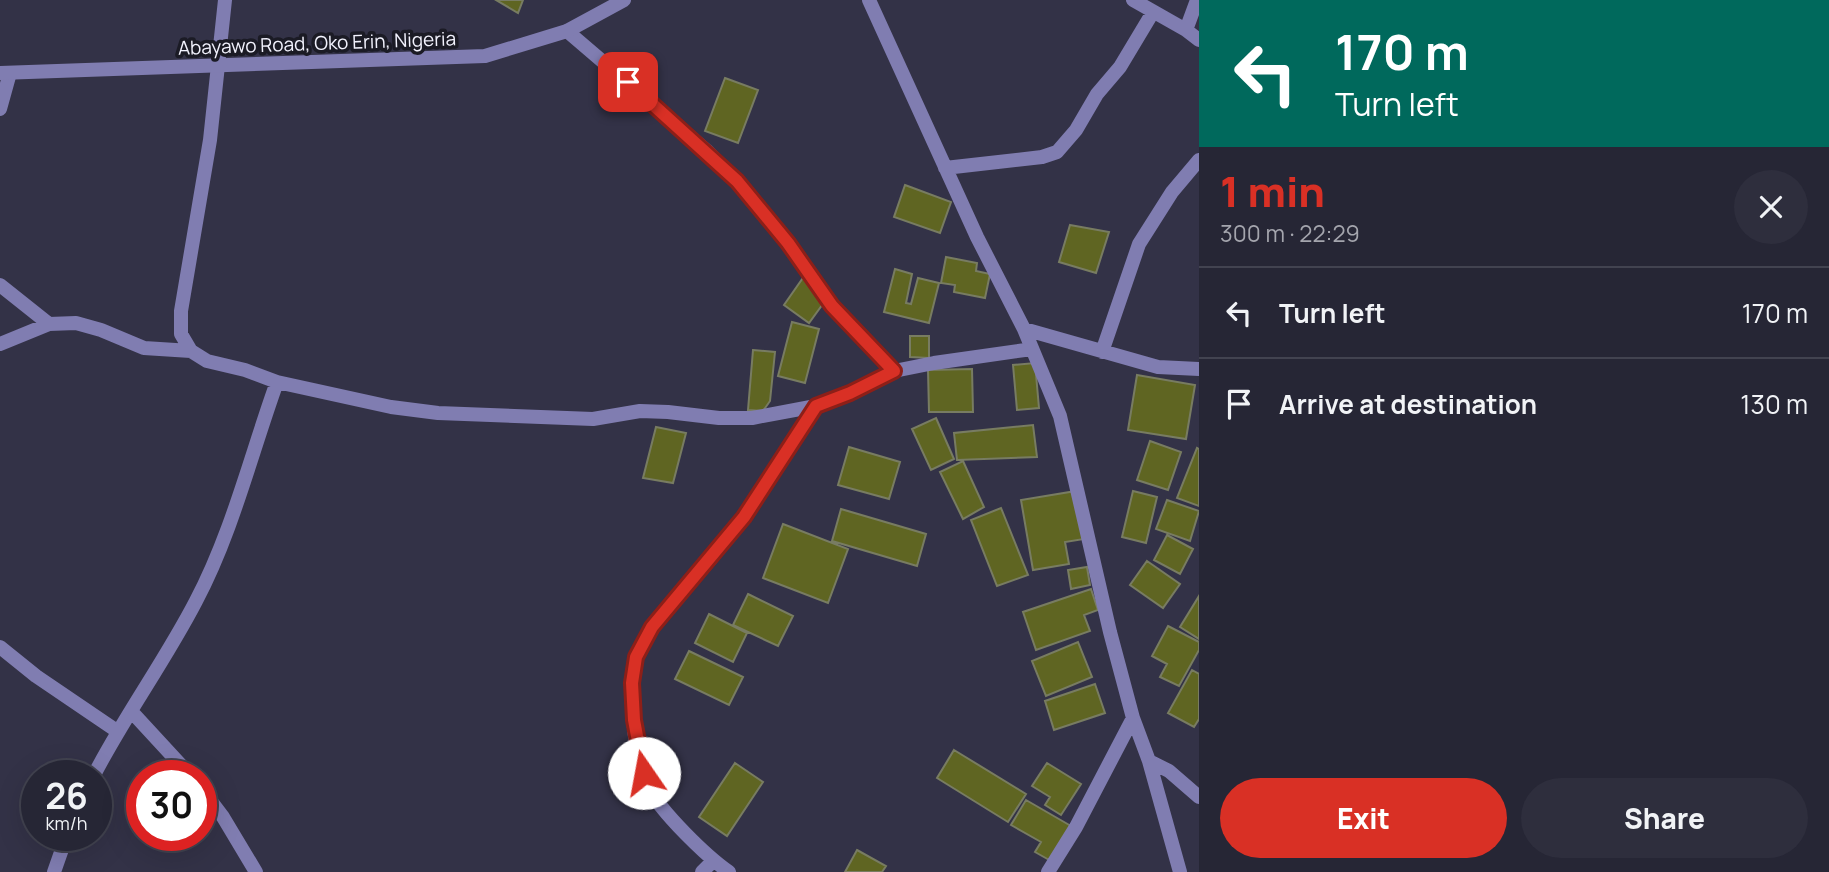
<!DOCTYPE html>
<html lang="en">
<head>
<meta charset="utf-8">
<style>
  :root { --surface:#262635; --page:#2e2e3d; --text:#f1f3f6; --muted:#a4a5ad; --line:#424350; --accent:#d93025 }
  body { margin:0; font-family:Manrope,sans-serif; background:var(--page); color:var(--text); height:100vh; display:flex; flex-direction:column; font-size:26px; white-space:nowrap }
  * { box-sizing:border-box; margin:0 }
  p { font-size:23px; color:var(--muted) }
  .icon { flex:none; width:38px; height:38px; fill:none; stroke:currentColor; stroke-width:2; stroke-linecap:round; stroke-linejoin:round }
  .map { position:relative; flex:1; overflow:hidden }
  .drawer { display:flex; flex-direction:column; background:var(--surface); width:630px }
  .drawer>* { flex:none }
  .top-card { background:#00695c; color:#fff; overflow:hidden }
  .speed { position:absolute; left:21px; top:760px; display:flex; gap:14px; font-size:35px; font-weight:700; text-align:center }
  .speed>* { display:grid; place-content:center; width:91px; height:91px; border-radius:50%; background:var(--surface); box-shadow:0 7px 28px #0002,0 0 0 2px var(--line); line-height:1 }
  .speed small { font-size:18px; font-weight:400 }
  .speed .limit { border:10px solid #d22; background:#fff; color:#111 }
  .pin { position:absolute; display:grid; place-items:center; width:60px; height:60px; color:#fff; margin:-30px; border-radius:14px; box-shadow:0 4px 10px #0006 }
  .me { position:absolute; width:77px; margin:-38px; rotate:348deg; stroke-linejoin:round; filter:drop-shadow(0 0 5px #0008) }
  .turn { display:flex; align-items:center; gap:24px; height:147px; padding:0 21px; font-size:32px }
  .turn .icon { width:91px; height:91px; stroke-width:2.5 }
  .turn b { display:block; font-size:49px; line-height:60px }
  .round { display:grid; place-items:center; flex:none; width:74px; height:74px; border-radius:37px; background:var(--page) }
  .headline { display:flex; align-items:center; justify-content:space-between; height:119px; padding:0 21px }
  h1 { font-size:42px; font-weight:800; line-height:52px; color:var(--accent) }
  .button { display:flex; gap:14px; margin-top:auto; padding:14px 21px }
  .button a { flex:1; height:80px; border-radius:42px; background:var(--accent); color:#fff; font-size:28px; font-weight:800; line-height:80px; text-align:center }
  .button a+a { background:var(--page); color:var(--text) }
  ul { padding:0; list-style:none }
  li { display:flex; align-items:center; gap:21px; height:91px; padding:0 21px; border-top:2px solid var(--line) }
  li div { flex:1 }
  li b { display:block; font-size:26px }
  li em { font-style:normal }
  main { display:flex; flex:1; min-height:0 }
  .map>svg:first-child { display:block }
</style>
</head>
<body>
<main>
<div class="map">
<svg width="1199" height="872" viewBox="0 0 1199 872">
  <rect width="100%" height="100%" fill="#333247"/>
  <path fill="#5f6522" stroke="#787c62" stroke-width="2" d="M496,0H523L518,13Z
    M725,78L758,90L738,143L705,131Z
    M905,185L951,202L940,233L894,217Z
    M1070,225L1109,232L1096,273L1059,262Z
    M946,257L977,263L976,271L990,274L985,298L954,292L955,285L941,283Z
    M895,269L912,274L906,303L911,304L918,278L939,283L929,323L884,312Z
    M805,275L825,301L809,323L784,305Z
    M792,322L819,329L805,383L778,376Z
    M910,336H929V358L910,357Z
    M753,350L775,352L770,401L763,411L748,410Z
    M1035,363L1039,408L1017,410L1013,365Z
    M972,369L973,412H929L928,370Z
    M1137,375L1195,385L1186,439L1128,430Z
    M936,418L954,459L931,470L912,429Z
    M1033,425L1037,457L957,460L954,433Z
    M656,427L686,433L673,483L643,478Z
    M1150,441L1181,452L1168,490L1137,480Z
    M849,447L900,462L889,499L838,485Z
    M1197,448L1199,449V506L1177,498Z
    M963,461L984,507L963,519L940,472Z
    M1076,491L1084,539L1065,542L1069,564L1033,570L1021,500Z
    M1133,491L1157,497L1146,543L1122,537Z
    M1167,500L1199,511L1190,541L1156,529Z
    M1001,508L1028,575L997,586L971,520Z
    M841,509L926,534L917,566L832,541Z
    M783,524L848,549L828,603L763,578Z
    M1167,535L1193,549L1180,574L1154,560Z
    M1147,561L1180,584L1163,608L1130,585Z
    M1087,567L1090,585L1071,589L1068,570Z
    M1091,589L1098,610L1084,615L1090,631L1036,650L1023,612Z
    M748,594L793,616L778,646L733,625Z
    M1199,596V639L1180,627Z
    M709,614L747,633L733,662L695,643Z
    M1168,626L1199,642V650L1179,686L1160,677L1167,664L1152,656Z
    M1078,642L1092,677L1046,696L1032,661Z
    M689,651L743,677L729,705L675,679Z
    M1192,670L1199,674V719L1194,727L1168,713Z
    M1095,684L1105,713L1054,730L1045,701Z
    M954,750L1026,794L1008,822L937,778Z
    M735,763L763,782L727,836L699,817Z
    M1047,763L1081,784L1061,815L1045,805L1050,797L1032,786Z
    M1026,800L1071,826L1051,861L1035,852L1041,842L1011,825Z
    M857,850L886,866L882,872H845Z"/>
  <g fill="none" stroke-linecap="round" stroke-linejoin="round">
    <path stroke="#807db1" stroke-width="14" d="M225,0L210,140L181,311V334L191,351L207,361L245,370L277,382L391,407L438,413L593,419L640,411L668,412L719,418H752L816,406L851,393L894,371L934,363L1032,349
      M869,0L977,237L1024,329L1060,416L1110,632L1133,718L1149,761L1180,872
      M1133,0L1186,30L1199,40
      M1186,30L1197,0
      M567,31L706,150L737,181L788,243L832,306L894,371
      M0,109L10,73
      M945,168L1042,157L1057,152L1076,130L1097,94L1120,67L1153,12
      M0,285L49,324
      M1024,329L1158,367L1199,369
      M0,344L49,324L76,323L101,330L144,348L191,351
      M1102,352L1139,244L1172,192L1199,160
      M0,647L36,676L117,731
      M131,711L190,775
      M1149,761L1169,771L1199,797
      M94,775C125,715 165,661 196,601C232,533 251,454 277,382
      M201,788L223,817L256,872
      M54,872L67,835
      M702,872L713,861
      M729,872C706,856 661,812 648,787C635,762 626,684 636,656C648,624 691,584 714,555C751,508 784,458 816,406
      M1048,872L1076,827L1133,718"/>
    <path stroke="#807db1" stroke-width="14" d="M0,73L485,56L567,31L624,0"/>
  </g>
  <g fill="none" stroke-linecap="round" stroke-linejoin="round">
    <g stroke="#8d1f18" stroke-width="18">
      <path id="route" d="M628,82L737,181L788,243L832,306L894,371L850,393L816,406L744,517L652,627L636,657L632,683L634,720L644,773"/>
    </g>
    <use href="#route" stroke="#d93025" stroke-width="12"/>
  </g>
  <g text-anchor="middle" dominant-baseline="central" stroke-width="7" stroke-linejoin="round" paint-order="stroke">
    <g font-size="19" fill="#f2f2fd" stroke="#1b1b25">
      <text transform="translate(317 43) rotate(-2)">Abayawo Road, Oko Erin, Nigeria</text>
    </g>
  </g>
</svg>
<div class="speed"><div>26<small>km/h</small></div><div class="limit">30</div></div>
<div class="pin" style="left:628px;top:82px;background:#d93025"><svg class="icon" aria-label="arrive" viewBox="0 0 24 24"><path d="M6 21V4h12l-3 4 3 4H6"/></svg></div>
<svg class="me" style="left:644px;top:773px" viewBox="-20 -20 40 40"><circle r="19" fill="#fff"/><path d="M0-13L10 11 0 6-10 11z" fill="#d93025"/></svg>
</div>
<section class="drawer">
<div class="top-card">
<div class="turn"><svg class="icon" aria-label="left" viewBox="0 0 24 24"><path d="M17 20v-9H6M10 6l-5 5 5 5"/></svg><div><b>170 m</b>Turn left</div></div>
</div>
<div class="headline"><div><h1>1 min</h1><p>300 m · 22:29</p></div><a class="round"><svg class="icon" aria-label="close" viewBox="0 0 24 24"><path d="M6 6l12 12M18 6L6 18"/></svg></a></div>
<ul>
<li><svg class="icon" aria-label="left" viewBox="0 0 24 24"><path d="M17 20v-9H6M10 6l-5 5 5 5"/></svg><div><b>Turn left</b></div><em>170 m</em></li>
<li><svg class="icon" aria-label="arrive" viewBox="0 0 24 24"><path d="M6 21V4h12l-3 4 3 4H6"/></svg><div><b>Arrive at destination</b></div><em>130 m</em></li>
</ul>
<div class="button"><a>Exit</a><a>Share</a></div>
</section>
</main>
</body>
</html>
